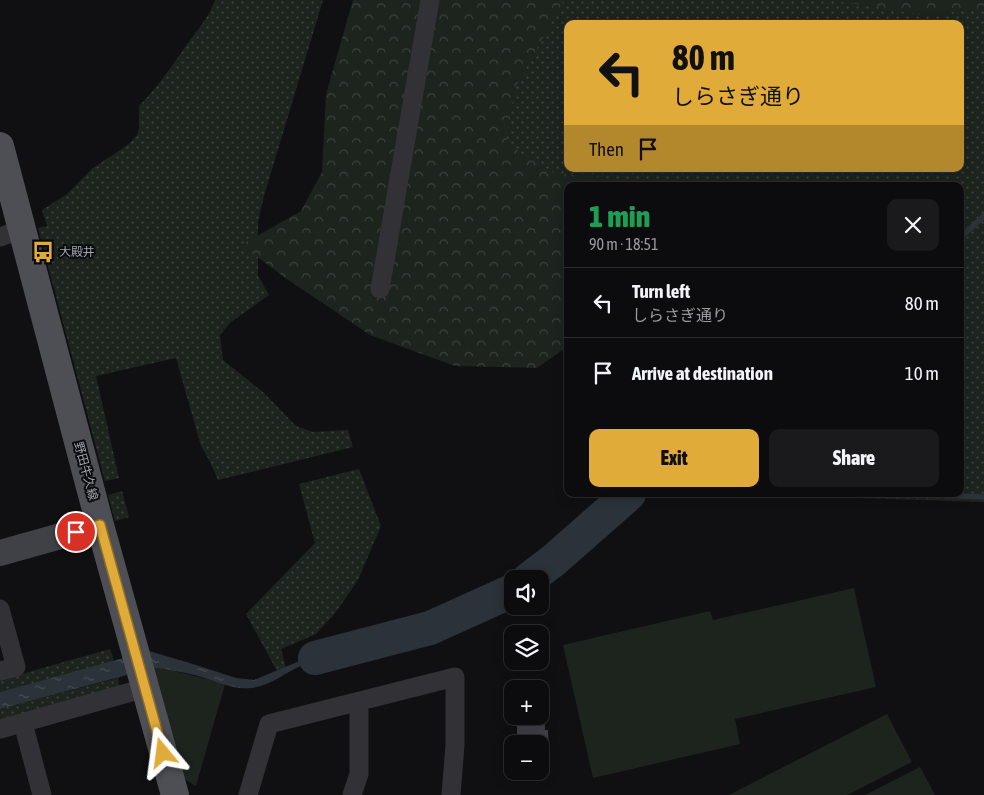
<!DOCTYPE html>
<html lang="en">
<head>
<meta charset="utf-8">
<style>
  :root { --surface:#0c0c0e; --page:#1a1a1c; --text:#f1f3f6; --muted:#9a9b9e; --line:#2c2c2e; --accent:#e0ab39 }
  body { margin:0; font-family:"Asap Condensed","Noto Sans JP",sans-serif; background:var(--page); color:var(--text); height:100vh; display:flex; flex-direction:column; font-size:19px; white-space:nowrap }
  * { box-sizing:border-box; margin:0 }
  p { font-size:16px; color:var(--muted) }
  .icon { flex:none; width:28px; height:28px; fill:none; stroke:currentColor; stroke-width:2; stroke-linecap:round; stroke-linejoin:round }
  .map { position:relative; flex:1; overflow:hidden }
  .details { position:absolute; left:564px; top:182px; width:400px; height:315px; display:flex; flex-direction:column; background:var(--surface); border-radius:10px; box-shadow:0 2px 12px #0003,0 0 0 1px var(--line) }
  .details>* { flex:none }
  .hud { position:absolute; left:564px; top:20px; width:400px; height:152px; border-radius:10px; box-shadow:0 2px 12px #0003,0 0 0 1px var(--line); background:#e0ab39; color:#111; overflow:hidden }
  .controls { position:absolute; left:504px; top:570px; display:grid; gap:10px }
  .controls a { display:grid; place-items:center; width:45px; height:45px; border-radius:10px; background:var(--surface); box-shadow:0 2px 12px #0003,0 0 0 1px var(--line); font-size:25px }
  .pin { position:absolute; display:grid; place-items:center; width:42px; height:42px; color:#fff; margin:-21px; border:2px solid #fff; border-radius:50%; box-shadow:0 1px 5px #0007 }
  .me { position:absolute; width:55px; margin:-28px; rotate:344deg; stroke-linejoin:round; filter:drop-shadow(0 0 4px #0008) }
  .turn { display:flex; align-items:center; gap:18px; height:105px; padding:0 25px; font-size:22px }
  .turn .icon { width:65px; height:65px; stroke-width:2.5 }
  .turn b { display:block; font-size:35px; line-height:42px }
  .then { display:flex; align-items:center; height:48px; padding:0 25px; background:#0003; gap:10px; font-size:19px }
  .round { display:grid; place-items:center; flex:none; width:52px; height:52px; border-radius:10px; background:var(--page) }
  .head { display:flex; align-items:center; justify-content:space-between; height:85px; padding:0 25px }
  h1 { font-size:30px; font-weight:800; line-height:38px; color:#1e9e55 }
  .action { display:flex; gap:10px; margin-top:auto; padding:10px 25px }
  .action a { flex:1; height:58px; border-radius:10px; background:var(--accent); color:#111; font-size:20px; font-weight:800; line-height:58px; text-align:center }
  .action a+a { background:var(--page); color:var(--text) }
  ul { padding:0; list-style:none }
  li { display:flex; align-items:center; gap:15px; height:70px; padding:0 25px; border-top:1px solid var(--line) }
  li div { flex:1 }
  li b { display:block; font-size:19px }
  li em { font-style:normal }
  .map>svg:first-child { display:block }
</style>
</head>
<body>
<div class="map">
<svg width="984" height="795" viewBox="0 0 984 795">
  <defs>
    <pattern id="grass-dots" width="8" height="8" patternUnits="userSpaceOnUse" patternTransform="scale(1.25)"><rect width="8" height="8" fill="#1d241e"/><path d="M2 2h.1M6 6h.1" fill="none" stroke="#3b413c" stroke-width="1.8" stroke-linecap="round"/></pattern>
    <pattern id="forest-crowns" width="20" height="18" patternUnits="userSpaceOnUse" patternTransform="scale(1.25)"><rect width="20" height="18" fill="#1d241e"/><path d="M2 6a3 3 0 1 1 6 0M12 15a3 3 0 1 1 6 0" fill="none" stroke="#3b413c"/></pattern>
    <pattern id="water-ripples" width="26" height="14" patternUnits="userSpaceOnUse" patternTransform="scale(1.25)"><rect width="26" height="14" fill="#2b3239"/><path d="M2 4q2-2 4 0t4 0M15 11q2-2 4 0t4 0" fill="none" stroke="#474d53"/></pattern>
  </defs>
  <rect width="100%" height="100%" fill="#101012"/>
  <path fill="url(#grass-dots)" fill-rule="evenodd" d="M215,0H323L264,196L258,222V276L269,295L231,322L220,335L223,360L264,393L296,426L313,432L348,430L353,447L218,480L209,460L201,446L176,358L96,376L119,478L105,481L38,228L47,226L42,210L67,194L93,168L129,144L137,135L139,129V106C159,86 174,63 190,40C199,28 210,15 215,0Z
    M486,0H984V502L726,494H960V186H568L448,132ZM568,24H960V169H568Z
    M359,469L381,526L358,580L336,612L316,634L281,649L286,668L277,671L246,614L315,543L299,484Z
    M122,491L129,517L115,521L108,495Z
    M110,649L114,661L0,692V680Z
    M118,678L120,688L0,721V709Z"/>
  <path fill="url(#forest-crowns)" d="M353,0H564L515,88L506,143L554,173L688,186H568L567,347L537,368L455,366L370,335L287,279L241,245L301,211L322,172L326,94Z
    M832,0H984V7L928,16Z"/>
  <path fill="#1d241e" d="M854,588L876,687L735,719L740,744L593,778L563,645L710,611L713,620Z
    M153,668L171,670L225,684L196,786L181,777Z
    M887,714L912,762L847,795H729Z
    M920,767L935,795H865Z"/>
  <path fill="url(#water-ripples)" d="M358,645L359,649C340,654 321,658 303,665C285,672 271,686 251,688C233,690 215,681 198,676C183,672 168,669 153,668L0,709V692L149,651L196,665L236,678L254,680L302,660Z"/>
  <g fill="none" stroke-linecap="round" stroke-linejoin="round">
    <path stroke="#2b3239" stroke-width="5.5" d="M960,238L984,216
      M629,494H634
      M903,494L984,497"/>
    <path stroke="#2b3239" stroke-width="34" d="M529,579L554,560L629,494
      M315,658L430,628L512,591"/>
  </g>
  <path fill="#3f4045" d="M540,708H544L545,730H548L549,753L540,754V744H517V716H540Z"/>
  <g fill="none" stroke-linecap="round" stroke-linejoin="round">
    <path stroke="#323236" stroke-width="19" d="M0,237L22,229
      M380,289L430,0
      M0,609L16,667L0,671
      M23,723L42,795
      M0,729L145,688
      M248,795L269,724L455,677V745L451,795
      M352,795L359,774V701"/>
    <path stroke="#404146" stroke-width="26" d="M0,553L100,525"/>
    <path stroke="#4e4f55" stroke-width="28" d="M0,146L100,525L175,795"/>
  </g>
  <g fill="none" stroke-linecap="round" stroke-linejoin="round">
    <g stroke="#926f25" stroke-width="12">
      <path id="route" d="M76,532L100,525L163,753"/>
    </g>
    <use href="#route" stroke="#e0ab39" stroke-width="9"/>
  </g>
  <defs>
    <g id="bus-bare" transform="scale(1.725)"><path d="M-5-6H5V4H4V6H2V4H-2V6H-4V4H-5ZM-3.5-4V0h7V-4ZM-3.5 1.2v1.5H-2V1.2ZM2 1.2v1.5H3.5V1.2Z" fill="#e0ab39" stroke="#0b0b0d" stroke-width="2.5" paint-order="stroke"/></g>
  </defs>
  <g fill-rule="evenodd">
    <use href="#bus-bare" x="43" y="252"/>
  </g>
  <g text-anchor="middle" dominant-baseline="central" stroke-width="4" stroke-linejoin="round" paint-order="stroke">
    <g font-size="12" fill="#a3a7b1" stroke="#0b0b0d" text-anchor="start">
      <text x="59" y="252">大殿井</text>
    </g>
    <g font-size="12" fill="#a3a7b1" stroke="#0b0b0d">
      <text transform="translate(86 471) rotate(75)">野田牛久線</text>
    </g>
  </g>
</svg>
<div class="controls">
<a><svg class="icon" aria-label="sound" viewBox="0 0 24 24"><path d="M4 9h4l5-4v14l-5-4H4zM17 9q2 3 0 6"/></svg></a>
<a><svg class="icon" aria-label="layers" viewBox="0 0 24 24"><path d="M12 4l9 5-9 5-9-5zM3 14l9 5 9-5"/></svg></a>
<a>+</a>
<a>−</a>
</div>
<div class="pin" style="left:76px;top:532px;background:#d93025"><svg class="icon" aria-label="arrive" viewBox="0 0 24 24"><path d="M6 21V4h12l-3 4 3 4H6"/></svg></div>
<svg class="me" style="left:163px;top:753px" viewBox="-20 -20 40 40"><path d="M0-17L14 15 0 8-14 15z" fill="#e0ab39" stroke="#fff" stroke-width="4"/></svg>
<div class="hud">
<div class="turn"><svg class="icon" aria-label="left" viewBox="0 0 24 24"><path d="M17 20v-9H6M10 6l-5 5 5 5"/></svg><div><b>80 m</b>しらさぎ通り</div></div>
<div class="then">Then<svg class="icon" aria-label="arrive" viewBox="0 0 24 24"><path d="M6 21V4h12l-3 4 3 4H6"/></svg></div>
</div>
<section class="details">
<div class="head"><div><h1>1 min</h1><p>90 m · 18:51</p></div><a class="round"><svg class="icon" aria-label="close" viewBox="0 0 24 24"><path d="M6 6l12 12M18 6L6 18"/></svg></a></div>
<ul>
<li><svg class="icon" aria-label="left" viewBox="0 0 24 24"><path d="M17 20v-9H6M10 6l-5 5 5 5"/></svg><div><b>Turn left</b><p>しらさぎ通り</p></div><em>80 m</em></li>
<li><svg class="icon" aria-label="arrive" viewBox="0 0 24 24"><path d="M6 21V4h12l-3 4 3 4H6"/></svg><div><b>Arrive at destination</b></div><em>10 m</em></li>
</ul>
<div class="action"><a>Exit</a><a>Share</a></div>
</section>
</div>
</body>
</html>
